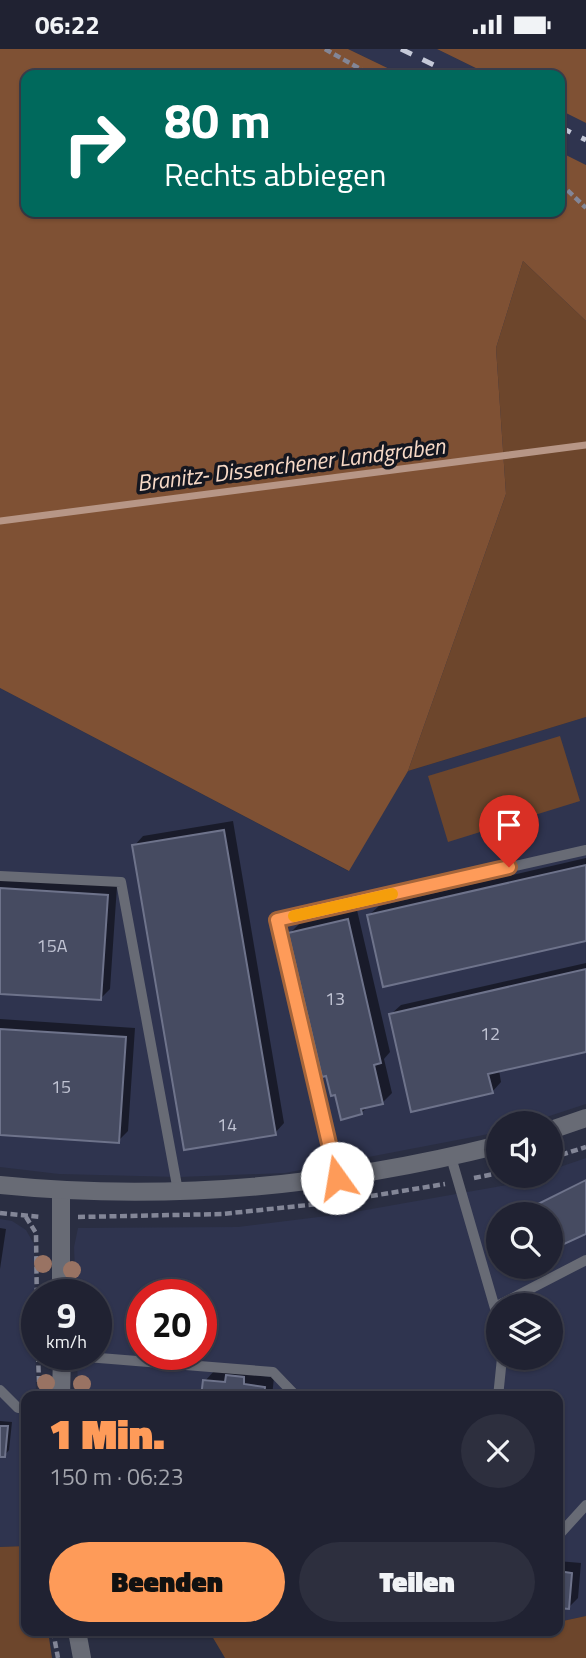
<!DOCTYPE html>
<html lang="de">
<head>
<meta charset="utf-8">
<style>
  :root { --surface:#202232; --page:#2d2f3e; --text:#f1f3f6; --muted:#a2a4ac; --line:#3d3f4d; --accent:#fe9b59 }
  body { margin:0; font-family:"Titillium Web",sans-serif; background:var(--page); color:var(--text); height:100vh; display:flex; flex-direction:column; font-size:26px; white-space:nowrap }
  * { box-sizing:border-box; margin:0 }
  p { font-size:23px; color:var(--muted) }
  .icon { flex:none; width:38px; height:38px; fill:none; stroke:currentColor; stroke-width:2; stroke-linecap:round; stroke-linejoin:round }
  .map { position:relative; flex:1; overflow:hidden }
  .side { position:absolute; left:21px; top:1342px; width:542px; height:245px; display:flex; flex-direction:column; background:var(--surface); border-radius:14px; box-shadow:0 2px 5px #0004,0 0 0 2px var(--line) }
  .side>* { flex:none }
  .banner { position:absolute; left:21px; top:21px; width:544px; height:147px; border-radius:14px; box-shadow:0 2px 5px #0004,0 0 0 2px var(--line); background:#00695c; color:#fff; overflow:hidden }
  .controls { position:absolute; left:486px; top:1062px; display:grid; gap:14px }
  .controls a { display:grid; place-items:center; width:77px; height:77px; border-radius:50%; background:var(--surface); box-shadow:0 2px 5px #0004,0 0 0 2px var(--line); font-size:35px }
  .speed { position:absolute; left:21px; top:1230px; display:flex; gap:14px; font-size:35px; font-weight:700; text-align:center }
  .speed>* { display:grid; place-content:center; width:91px; height:91px; border-radius:50%; background:var(--surface); box-shadow:0 2px 5px #0004,0 0 0 2px var(--line); line-height:1 }
  .speed small { font-size:18px; font-weight:400 }
  .speed .limit { border:10px solid #d22; background:#fff; color:#111 }
  .pin { position:absolute; display:grid; place-items:center; width:60px; height:60px; color:#fff; margin:-72px -30px; border-radius:50% 50% 50% 0; rotate:-45deg; box-shadow:0 0 7px #0007 }
  .pin .icon { rotate:45deg }
  .me { position:absolute; width:77px; margin:-38px; rotate:347deg; stroke-linejoin:round; filter:drop-shadow(0 0 5px #0008) }
  .turn { display:flex; align-items:center; gap:24px; height:147px; padding:0 28px; font-size:32px }
  .turn .icon { width:91px; height:91px; stroke-width:2.5 }
  .turn b { display:block; font-size:49px; line-height:60px }
  .round { display:grid; place-items:center; flex:none; width:74px; height:74px; border-radius:37px; background:var(--page) }
  .headline { display:flex; align-items:center; justify-content:space-between; height:119px; padding:0 28px }
  h1 { font-size:42px; font-weight:800; line-height:52px; color:var(--accent) }
  .button { display:flex; gap:14px; margin-top:auto; padding:14px 28px }
  .button a { flex:1; height:80px; border-radius:42px; background:var(--accent); color:#111; font-size:28px; font-weight:800; line-height:80px; text-align:center }
  .button a+a { background:var(--page); color:var(--text) }
  .status { display:flex; justify-content:space-between; align-items:center; height:49px; padding:0 35px; background:var(--surface); direction:ltr }
  .status svg { height:19px; fill:currentColor }
  .map>svg:first-child { display:block }
</style>
</head>
<body>
<div class="status"><b>06:22</b><svg viewBox="0 0 49 12"><path d="M0 12V9h3v3zM5 12V6h3v6zM10 12V3h3v9zM15 12V0h3v12zM26 1h20v11H26zM47 4h2v5h-2z"/></svg></div>
<div class="map">
<svg width="586" height="1609" viewBox="0 0 586 1609">
  <rect width="100%" height="100%" fill="#2a2e42"/>
  <path fill="#2f344f" fill-rule="evenodd" d="M348,0H437L490,26H402Z
    M560,61L586,74V116L560,103Z
    M0,639L348,822L408,722L586,668V1055L528,1074H499V1083L285,1124L179,1128L59,1125L0,1118Z
    M586,1109V1567L558,1573V1348L78,1347L77,1306H96V1246H76L74,1198L78,1179L238,1178L343,1165L507,1136L534,1127H551V1121ZM499,1166H551V1218H499ZM142,1246H201V1306H142ZM499,1256H551V1309H499Z
    M0,1170L12,1172L26,1181L34,1195L36,1347L26,1348V1497L0,1498Z"/>
  <path fill="#6d462c" d="M523,212L586,272V668L408,722L506,445L496,299Z
    M560,687L580,752L448,793L428,727Z
    M26,1497V1582H48L52,1609H0V1498Z
    M586,1567V1609H225L209,1582H558V1573Z"/>
  <path fill="#7f5134" d="M0,0H348L402,26H26V163H560V103L586,116V272L523,212L496,299L506,445L408,722L349,822L0,639Z
    M437,0H586V74L560,61V26H490Z"/>
  <path fill="#0007" d="M233,772L284,1074L275,1084L134,797L143,787Z
    M586,809V890L369,866L379,857Z
    M0,830L117,837L110,940L101,949L0,943Z
    M357,861L390,1003L384,1010L392,1044L382,1054L369,1057L361,1064L290,884L300,874Z
    M586,914V1001L499,1021L501,1033L492,1043L391,965L401,956Z
    M0,970L135,979L128,1082L118,1092L0,1084Z
    M586,1130V1183L551,1166H516Z
    M0,1179L6,1180L0,1220Z
    M253,1318L252,1326L274,1328L272,1348H203L205,1332L214,1322Z
    M165,1345L192,1348H162Z
    M0,1372L12,1373L9,1401L4,1407L0,1406Z
    M558,1512L581,1514L578,1549L568,1559L558,1558Z"/>
  <g fill="none" stroke-linecap="round" stroke-linejoin="round">
    <path stroke="#b79686" stroke-width="7" d="M0,472L586,396"/>
  </g>
  <path fill="#464b61" stroke="#6e738b" stroke-width="2" d="M224,781L276,1086L184,1101L132,796Z
    M586,816V892L383,938L367,866Z
    M0,839L108,846L101,951L0,945Z
    M348,870L381,1014L374,1016L383,1055L361,1060L362,1065L341,1071L335,1046L331,1047L326,1027L322,1028L288,884Z
    M586,920V1003L488,1025L493,1044L411,1063L389,965Z
    M0,980L126,988L119,1094L0,1086Z
    M586,1131V1185L551,1201V1166H516Z
    M226,1326L244,1328V1335L265,1338L264,1348H201L203,1331L225,1333Z
    M0,1377H8L5,1408H0Z
    M558,1522L572,1524L569,1560L558,1559Z"/>
  <g fill="none" stroke-linecap="round" stroke-linejoin="round">
    <path stroke="#838697" stroke-width="4.5" stroke-dasharray="7 3.5" stroke-linecap="butt" d="M325,0L362,21L367,26
      M560,134L586,159
      M551,1109L586,1098
      M474,1129L499,1124
      M0,1164L41,1168
      M26,1168L36,1184L37,1266
      M78,1168L222,1165L328,1154L445,1135
      M38,1306L39,1333
      M53,1582L58,1609"/>
    <path stroke="#686b75" stroke-width="10" d="M0,827L121,833L178,1142
      M451,1108L499,1273
      M337,1129L277,871L586,801
      M495,1258L586,1211
      M62,1306L273,1323L297,1348
      M0,1341L18,1359H26
      M498,1348L502,1309
      M558,1487L586,1456"/>
    <path stroke="#686b75" stroke-width="18" d="M61,1141V1246
      M61,1348L62,1306
      M77,1582L82,1609"/>
    <path stroke="#686b75" stroke-width="18" d="M551,1081L586,1069
      M0,1136C168,1153 336,1137 499,1096"/>
    <path stroke="#c5c9d8" stroke-width="5" stroke-dasharray="12 12" stroke-linecap="butt" d="M401,0L454,26
      M560,78L586,91"/>
  </g>
  <g fill="#997363">
    <circle cx="43" cy="1215" r="9"/>
    <circle cx="72" cy="1221" r="9"/>
    <circle cx="46" cy="1334" r="9"/>
    <circle cx="82" cy="1335" r="9"/>
  </g>
  <g fill="none" stroke-linecap="round" stroke-linejoin="round">
    <g stroke="#a5653a" stroke-width="18">
      <path id="route" d="M337,1129L277,871L509,818"/>
    </g>
    <use href="#route" stroke="#fe9b59" stroke-width="12"/>
    <path stroke="#f59e0b" stroke-width="12" d="M294,867L392,845"/>
  </g>
  <g text-anchor="middle" dominant-baseline="central" stroke-width="7" stroke-linejoin="round" paint-order="stroke">
    <g font-size="18" fill="#c0c3d3">
      <text x="52" y="896">15A</text>
      <text x="335" y="949">13</text>
      <text x="490" y="984">12</text>
      <text x="61" y="1037">15</text>
      <text x="227" y="1075">14</text>
    </g>
    <g font-size="23" font-style="italic" fill="#f8dac7" stroke="#151720">
      <text transform="translate(291 415) rotate(-7)">Branitz- Dissenchener Landgraben</text>
    </g>
  </g>
</svg>
<div class="controls">
<a><svg class="icon" aria-label="sound" viewBox="0 0 24 24"><path d="M4 9h4l5-4v14l-5-4H4zM17 9q2 3 0 6"/></svg></a>
<a><svg class="icon" aria-label="search" viewBox="0 0 24 24"><circle cx="10" cy="10" r="6"/><path d="M15 15l6 6"/></svg></a>
<a><svg class="icon" aria-label="layers" viewBox="0 0 24 24"><path d="M12 4l9 5-9 5-9-5zM3 14l9 5 9-5"/></svg></a>
</div>
<div class="speed"><div>9<small>km/h</small></div><div class="limit">20</div></div>
<div class="pin" style="left:509px;top:818px;background:#d93025"><svg class="icon" aria-label="arrive" viewBox="0 0 24 24"><path d="M6 21V4h12l-3 4 3 4H6"/></svg></div>
<svg class="me" style="left:337px;top:1129px" viewBox="-20 -20 40 40"><circle r="19" fill="#fff"/><path d="M0-13L10 11 0 6-10 11z" fill="#fe9b59"/></svg>
<div class="banner">
<div class="turn"><svg class="icon" aria-label="right" viewBox="0 0 24 24"><path d="M7 20v-9h11M14 6l5 5-5 5"/></svg><div><b>80 m</b>Rechts abbiegen</div></div>
</div>
<section class="side">
<div class="headline"><div><h1>1 Min.</h1><p>150 m · 06:23</p></div><a class="round"><svg class="icon" aria-label="close" viewBox="0 0 24 24"><path d="M6 6l12 12M18 6L6 18"/></svg></a></div>
<div class="button"><a>Beenden</a><a>Teilen</a></div>
</section>
</div>
</body>
</html>
